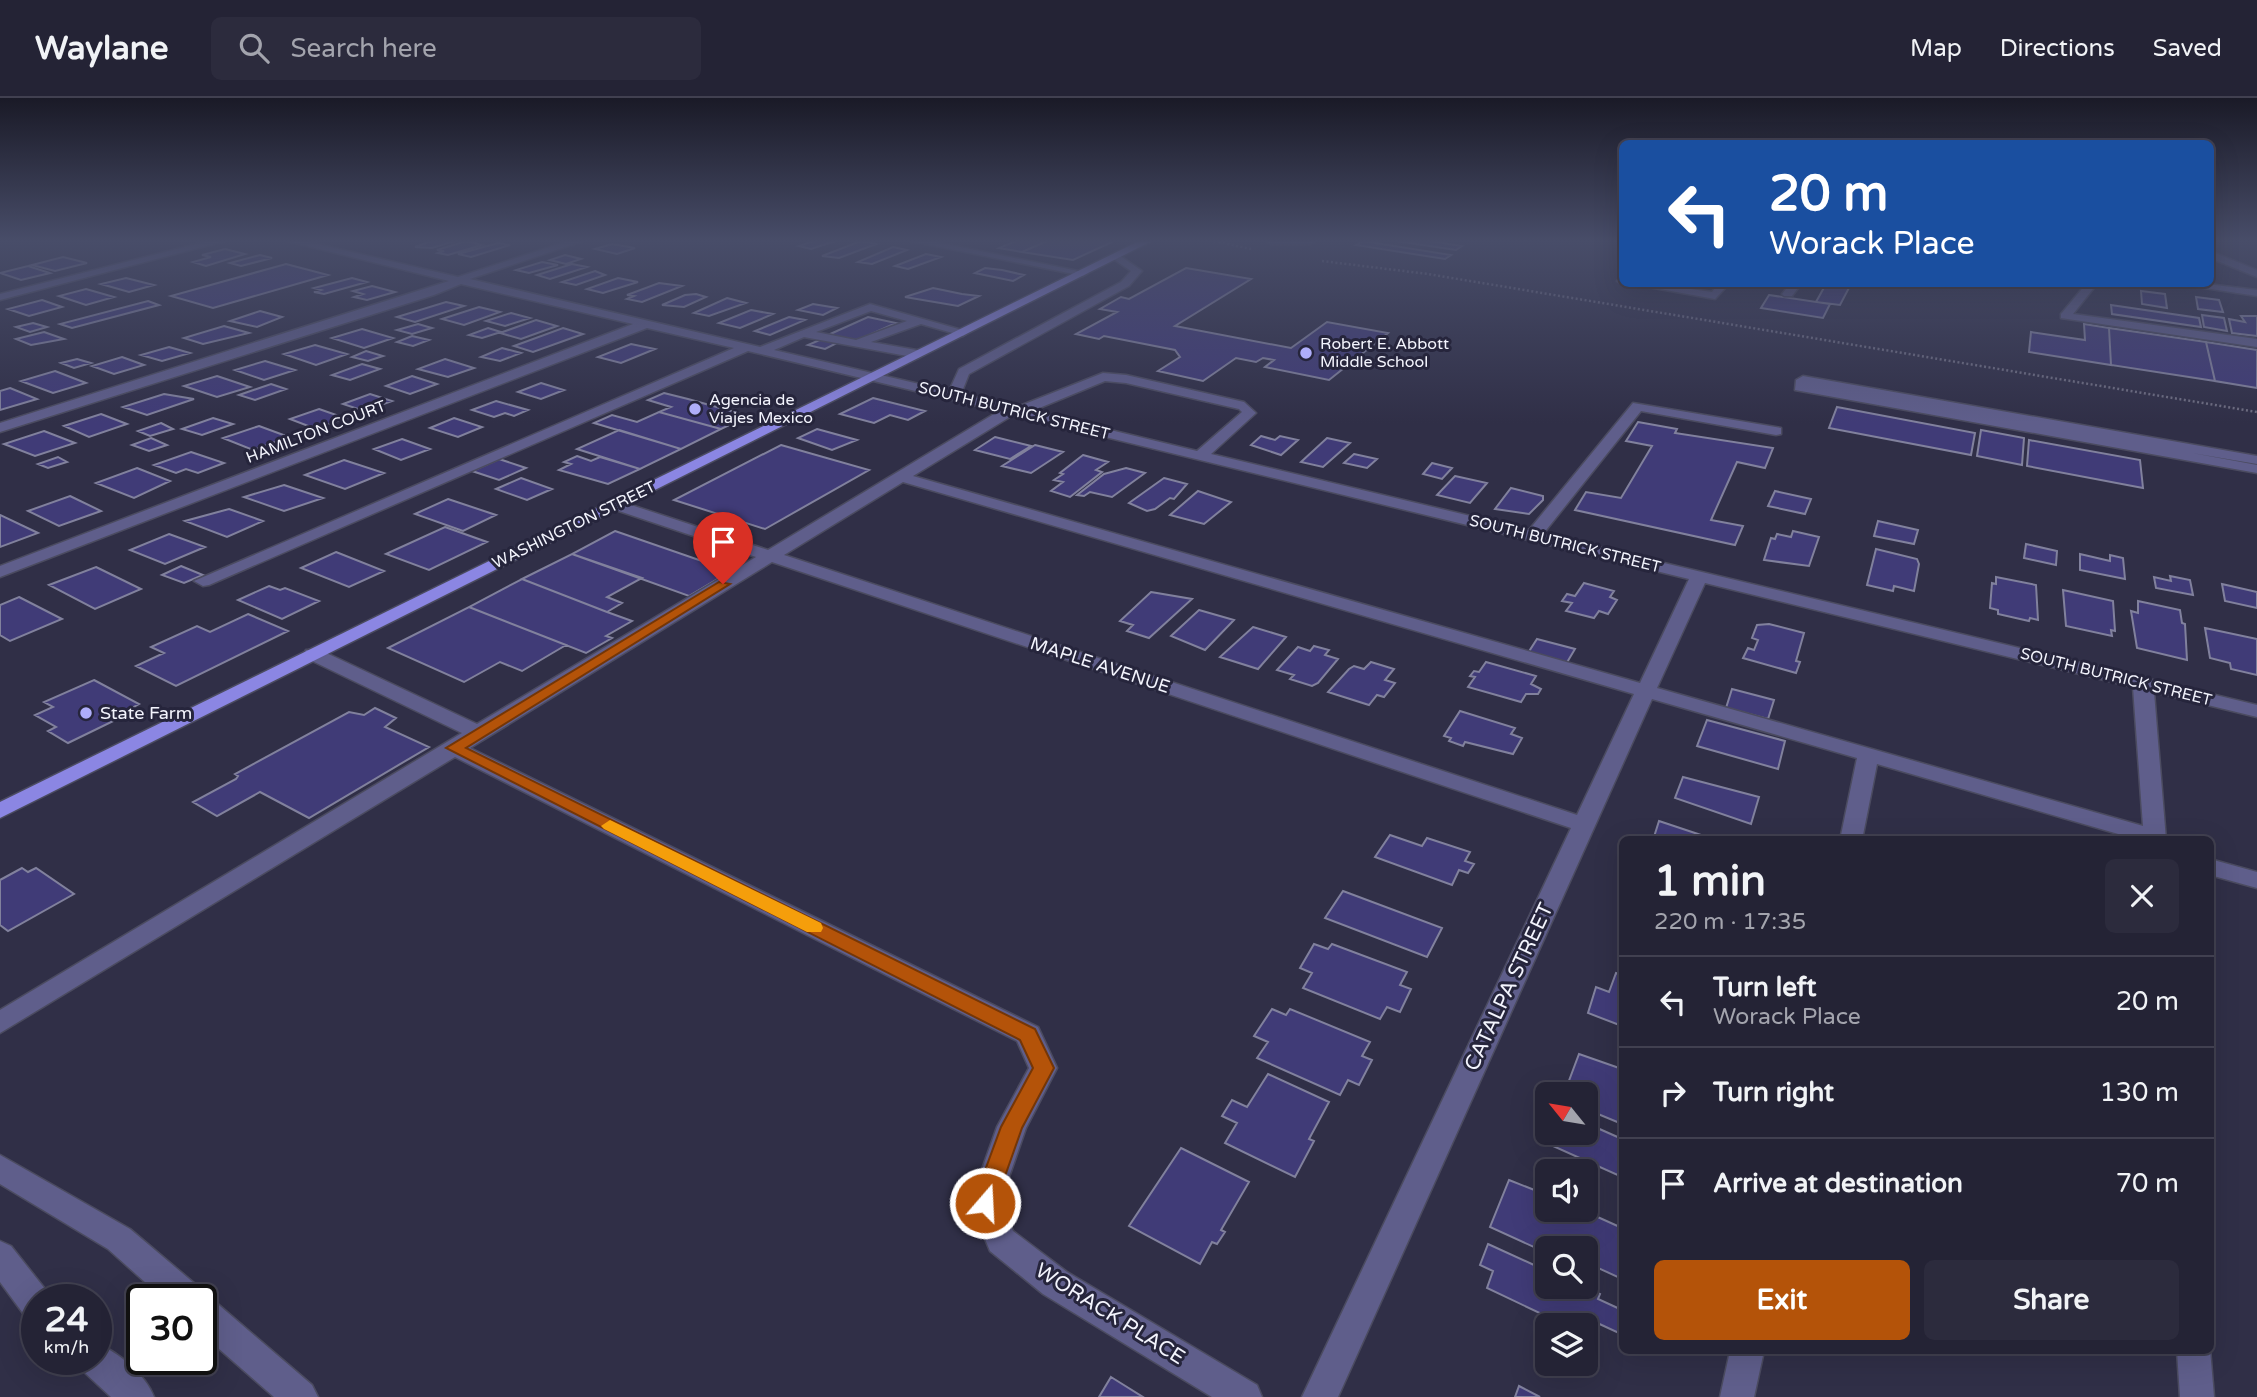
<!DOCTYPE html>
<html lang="en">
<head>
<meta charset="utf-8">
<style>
  :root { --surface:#242335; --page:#2c2b3d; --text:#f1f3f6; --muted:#a3a4ad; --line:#414050; --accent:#b45309 }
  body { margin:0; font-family:"Varela Round",sans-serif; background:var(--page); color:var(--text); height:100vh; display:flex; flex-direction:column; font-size:26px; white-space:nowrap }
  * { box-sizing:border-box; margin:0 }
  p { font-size:23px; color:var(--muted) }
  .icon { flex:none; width:38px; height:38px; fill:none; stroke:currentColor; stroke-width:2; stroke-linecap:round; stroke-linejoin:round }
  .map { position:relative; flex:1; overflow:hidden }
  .side { position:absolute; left:1619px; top:738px; width:595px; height:518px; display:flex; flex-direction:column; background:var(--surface); border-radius:10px; box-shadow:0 7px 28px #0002,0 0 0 2px var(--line) }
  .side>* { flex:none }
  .guide { position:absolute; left:1619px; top:42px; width:595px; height:147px; border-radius:10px; box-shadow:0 7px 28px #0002,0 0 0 2px var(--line); background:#1a4fa0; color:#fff; overflow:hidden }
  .needle { width:46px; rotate:300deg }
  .tools { position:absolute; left:1535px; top:984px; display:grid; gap:14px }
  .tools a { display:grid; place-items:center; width:63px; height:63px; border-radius:10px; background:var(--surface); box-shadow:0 7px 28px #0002,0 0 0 2px var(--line); font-size:35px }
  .speed { position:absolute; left:21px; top:1186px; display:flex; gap:14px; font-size:35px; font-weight:700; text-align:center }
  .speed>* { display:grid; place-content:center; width:91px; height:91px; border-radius:50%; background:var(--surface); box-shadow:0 7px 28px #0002,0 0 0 2px var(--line); line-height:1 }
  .speed small { font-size:18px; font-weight:400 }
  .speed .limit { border:4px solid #111; border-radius:10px; background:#fff; color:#111 }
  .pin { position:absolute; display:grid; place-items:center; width:60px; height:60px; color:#fff; margin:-72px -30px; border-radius:50% 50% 50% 0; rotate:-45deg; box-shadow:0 0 7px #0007 }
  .pin .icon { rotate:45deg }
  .me { position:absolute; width:77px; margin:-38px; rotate:19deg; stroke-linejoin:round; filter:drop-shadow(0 0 5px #0008) }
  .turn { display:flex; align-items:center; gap:24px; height:147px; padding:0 35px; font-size:32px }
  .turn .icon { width:91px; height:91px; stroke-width:2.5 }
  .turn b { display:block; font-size:49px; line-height:60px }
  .round { display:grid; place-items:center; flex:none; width:74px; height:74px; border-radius:10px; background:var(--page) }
  .head { display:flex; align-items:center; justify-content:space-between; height:119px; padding:0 35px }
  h1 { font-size:42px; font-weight:800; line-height:52px }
  .cta { display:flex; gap:14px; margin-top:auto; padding:14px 35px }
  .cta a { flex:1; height:80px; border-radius:10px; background:var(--accent); color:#fff; font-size:28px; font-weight:800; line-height:80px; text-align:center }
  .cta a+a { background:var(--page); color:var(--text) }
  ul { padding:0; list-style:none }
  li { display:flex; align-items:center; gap:21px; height:91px; padding:0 35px; border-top:2px solid var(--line) }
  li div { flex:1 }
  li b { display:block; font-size:26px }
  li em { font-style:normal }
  header { display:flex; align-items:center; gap:42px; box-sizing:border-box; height:98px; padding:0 35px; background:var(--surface); border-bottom:2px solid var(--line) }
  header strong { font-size:33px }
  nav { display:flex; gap:38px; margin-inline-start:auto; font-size:24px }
  .search { width:490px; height:63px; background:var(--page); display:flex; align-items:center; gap:18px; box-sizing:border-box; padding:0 24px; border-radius:10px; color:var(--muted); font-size:26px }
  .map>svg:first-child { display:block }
</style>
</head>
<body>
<header>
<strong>Waylane</strong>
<div class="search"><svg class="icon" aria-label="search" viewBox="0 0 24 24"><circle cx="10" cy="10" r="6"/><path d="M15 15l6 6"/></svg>Search here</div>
<nav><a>Map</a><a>Directions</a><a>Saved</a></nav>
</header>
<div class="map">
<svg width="2257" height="1299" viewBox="0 0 2257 1299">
  <rect width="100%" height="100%" fill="#302f47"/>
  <path fill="#403b77" stroke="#81819d" stroke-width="2" d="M432,143H455L432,150L415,149Z
    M466,143L482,147L448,157L438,155L444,153L437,152Z
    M814,143H835L811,151L799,148Z
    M861,143L876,146L839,160L822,158Z
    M1016,143H1047L1022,154L999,150Z
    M1047,143H1108L1112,144L1073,162L1022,154Z
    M1363,143L1451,157L1445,161L1356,147Z
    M1396,143H1430L1462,148L1456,152Z
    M498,145L510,147L471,159L458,156Z
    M612,146L635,150L617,156L595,151Z
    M893,149L907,152L872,166L858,164Z
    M225,151L245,156L206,168L193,164L211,159L202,157Z
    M926,156L941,159L908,171L895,168Z
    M260,157L272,160L241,168L230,165Z
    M565,157L581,161L566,166L550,162Z
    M63,159L87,165L55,173L32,167Z
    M542,164L558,167L529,175L516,172Z
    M286,166L328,177L213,210L171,198Z
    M572,166L587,169L550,181L537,177Z
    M28,168L50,175L21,182L0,175Z
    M985,170L1002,172L1024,177L1013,183L975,175Z
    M1186,170L1251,181L1175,228L1291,250L1327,224L1388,235L1329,282L1265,269L1274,262L1263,260L1256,264L1236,260L1203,283L1158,273L1180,259L1175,252L1104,238L1099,241L1076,236L1117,214L1100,211L1121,199L1129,201Z
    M595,173L605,177L576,187L562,184Z
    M126,180L154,187L129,194L101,186Z
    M352,180L367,184L324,196L314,194L321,192L314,190Z
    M618,180L638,184L603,195L587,191Z
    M659,185L682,188L642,204L627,201L634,198L627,197Z
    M1826,186H1851L1840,207L1816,204Z
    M372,188L395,194L367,202L354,199L363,196L353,193Z
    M933,190L962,196L979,198L958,208L905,199Z
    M86,191L114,199L86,207L59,198Z
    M2141,193L2165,196L2167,210L2142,206Z
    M696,196L706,199L684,209L662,207L685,197Z
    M1769,197L1830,206L1823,220L1761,210Z
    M2196,199L2219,202L2223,214L2198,211Z
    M727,200L746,205L709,218L694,215Z
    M42,202L62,209L29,218L8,211Z
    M148,203L159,207L72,230L60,226Z
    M446,204L464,208L415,224L397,219Z
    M813,206L837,210L823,217L798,212Z
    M2111,207L2199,220L2201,229L2112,216Z
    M479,209L500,214L464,227L442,221Z
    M751,212L773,216L740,230L719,225Z
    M260,213L282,219L257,229L230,223Z
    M511,215L530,220L505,228L486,223Z
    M2202,217L2224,220L2227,233L2204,229Z
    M2241,218H2257V238L2232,235L2229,221L2245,224Z
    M789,219L805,222L770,237L755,233Z
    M868,219L896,225L856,243L828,237Z
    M536,222L557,228L521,241L500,235Z
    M33,225L47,229L30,234L16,229Z
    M418,226L432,230L412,236L397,232Z
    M2084,226L2109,230L2111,267L2029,254L2031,234L2085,242Z
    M224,228L249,235L203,246L184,240Z
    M488,230L501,234L482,240L469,237Z
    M563,230L583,236L533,254L514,248Z
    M2109,230L2206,244L2215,283L2111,267Z
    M362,231L393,240L364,250L332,240Z
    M44,234L64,241L31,247L16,241Z
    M412,238L429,242L413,248L397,244Z
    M822,241L839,244L825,251L808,247Z
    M2206,244L2257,252V290L2215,283Z
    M631,246L655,251L621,265L598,259Z
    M315,247L347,256L316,267L284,256Z
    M169,249L190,255L162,263L141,257Z
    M502,250L521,255L500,263L481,259Z
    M366,253L383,258L368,263L352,259Z
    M122,259L144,267L114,276L92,268Z
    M77,261L91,265L74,270L61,265Z
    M445,261L474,270L448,279L418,271Z
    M265,263L295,272L264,282L235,272Z
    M362,266L380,271L350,282L332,277Z
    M55,273L86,285L53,295L21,283Z
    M217,278L250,289L217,299L184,288Z
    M412,278L437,286L410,296L386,288Z
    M541,285L564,292L541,301L518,294Z
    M271,286L286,291L255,302L239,297Z
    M10,290L37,301L0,312V293Z
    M664,295L688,301L749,318L721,331L659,314L671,309L648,302Z
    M164,296L194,301L147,317L123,309Z
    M370,296L392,303L364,313L343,306Z
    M873,300L925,313L908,322L890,317L874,325L840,316Z
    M496,303L528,312L514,318L505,315L494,319L472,312Z
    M1837,309L1975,335L1971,357L1829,330Z
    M319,311L345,320L316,331L290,321Z
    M659,314L721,331L681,351L594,325L612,317L637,324Z
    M101,316L127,326L89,339L64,328Z
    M213,320L233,326L202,337L182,331Z
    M454,320L482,329L458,339L430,330Z
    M1638,324L1677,331L1675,335L1773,350L1765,370L1737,364L1711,422L1743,428L1735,447L1575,412L1586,394L1621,400L1652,348L1626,343Z
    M161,325L173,331L150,338L138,333Z
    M259,328L289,339L253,352L223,340Z
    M817,331L857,342L832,352L798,340Z
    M619,332L681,351L640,371L577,351Z
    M1981,332L2024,340L2022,367L1977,358Z
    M44,333L75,345L35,358L4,346Z
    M1261,338L1275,342L1280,338L1298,342L1281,357L1251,347Z
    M995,339L1031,348L1010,361L975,352Z
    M151,340L167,347L149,353L132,347Z
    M1327,340L1350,345L1323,369L1301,364Z
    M402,341L430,351L401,362L374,351Z
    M2029,342L2140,362L2143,390L2027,368Z
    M781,347L869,372L765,431L674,402Z
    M1035,347L1063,354L1031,375L1002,368Z
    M191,354L224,365L198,375L186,371L176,375L154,367Z
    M1354,356L1377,361L1367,370L1344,365Z
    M1083,357L1108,364L1096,372L1102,374L1070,399L1051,393L1063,384L1054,382L1063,376L1060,375Z
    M577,358L591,363L600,359L640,371L608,386L559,372L571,366L564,364Z
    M58,359L67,364L48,370L38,366Z
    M499,361L526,370L499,382L472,373Z
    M344,362L384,375L345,391L305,377Z
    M1432,365L1452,370L1442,381L1423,376Z
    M137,370L170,383L134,400L96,385Z
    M1126,370L1145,375L1112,399L1090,394L1084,398L1077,397L1104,376Z
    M1455,378L1487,385L1470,405L1437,397Z
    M521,380L552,391L527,402L496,391Z
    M1164,380L1187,386L1174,401L1170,400L1155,411L1147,413L1129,405Z
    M284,387L323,400L284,413L244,399Z
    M1511,390L1543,398V402L1529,416L1495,411Z
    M1198,393L1231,404L1204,426L1170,417Z
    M1775,393L1811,401L1805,416L1768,408Z
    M70,398L101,413L59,428L28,413Z
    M448,401L496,417L463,433L415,416Z
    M229,411L263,423L227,439L185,423Z
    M0,417L38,435L0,449Z
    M1878,423L1918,432L1914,446L1874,438Z
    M445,429L487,444L429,472L386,456Z
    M615,433L731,473L689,498L572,456Z
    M1793,433L1819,439L1809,468L1764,462L1771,440L1775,441L1777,436L1791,439Z
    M169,436L205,449L165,466L130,452Z
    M2026,446L2057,453L2056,467L2024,460Z
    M1876,451L1917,461L1919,466L1914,493L1894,488L1893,493L1867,487Z
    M336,454L384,473L349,489L301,470Z
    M572,456L642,480L607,499L622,505L607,514L522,481Z
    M2080,456L2110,463V457L2123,460L2125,481L2080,472Z
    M181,468L203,477L184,485L162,477Z
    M96,469L141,491L95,511L49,487Z
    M2170,478L2190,482L2193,497L2156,490L2154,479L2171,483Z
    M1996,479L2036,487L2038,522L2030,520L2029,523L1998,516V512L1990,510L1992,485L1996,486Z
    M522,481L607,514L632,523L606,538L612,540L586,555L469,509Z
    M1584,485L1614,493L1610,499L1617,502L1608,516L1599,513L1594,520L1566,513L1572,505L1562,503L1567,496L1575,498Z
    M2222,486L2257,494V510L2225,503Z
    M269,488L280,492L285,490L319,503L282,521L238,502Z
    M2063,492L2113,503L2115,533L2111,532L2112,538L2066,528Z
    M1151,494L1192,501L1149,540L1127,533L1133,527L1120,523Z
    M19,499L62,521L10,543L0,537V507Z
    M2138,503L2180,512L2182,525L2185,526L2187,562L2137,550L2131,513L2138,515Z
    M469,509L566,547L522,573L500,564L464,584L388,550Z
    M1199,512L1234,522L1205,552L1171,538Z
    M248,516L288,533L176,588L136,568L164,555L151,549L197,528L210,534Z
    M1769,526L1804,535L1796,563L1800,564L1796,575L1743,560L1748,550L1754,552L1758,542L1752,540L1757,527Z
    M1253,529L1286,539L1258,571L1220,559Z
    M2205,530L2257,541V577L2231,571L2230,565L2210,560Z
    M1537,541L1575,551L1566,566L1528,555Z
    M1314,548L1329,552L1325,557L1338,561L1318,585L1312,588L1290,581L1294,577L1277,572L1298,549L1310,553Z
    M1371,564L1394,571L1385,582L1395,585L1384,599L1377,597L1369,607L1328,594L1349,571L1354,568L1364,571Z
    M1486,564L1536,578L1531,586L1541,591L1538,596H1526L1521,604L1468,589L1475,579L1470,578L1474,573L1479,574Z
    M94,582L139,606L132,610L136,612L68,645L48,633L56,629L35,617L53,609L44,604Z
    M1732,591L1774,602L1768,621L1726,610Z
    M375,610L396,620L385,629L429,649L309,720L260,694L217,718L193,704L236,681L238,678L235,676L349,614L364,617Z
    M1460,613L1515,630L1511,636L1522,640L1513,656L1465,644L1463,648L1449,643L1451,640L1444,638Z
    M1707,622L1785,643L1778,671L1697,648Z
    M1683,679L1759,699L1751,726L1675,700Z
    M1659,723L1716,742H1653Z
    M1390,737L1422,748L1427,740L1470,754L1465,763L1474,766L1468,775L1459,772L1452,787L1375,759Z
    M22,770L28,774L36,770L74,796L8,833L0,827V782Z
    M1343,793L1442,830L1427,859L1325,820Z
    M1314,846L1328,851L1332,846L1407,874L1400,887L1411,891L1400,914L1387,909L1380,921L1303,890L1312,875L1300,870Z
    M1616,875L1622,877V928L1588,915L1596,889L1609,894Z
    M1272,911L1286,917L1290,911L1370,944L1362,958L1372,962L1359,987L1348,982L1340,997L1257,960L1268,944L1254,938Z
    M1579,956L1622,971V1026L1586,1011V996H1564Z
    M1268,976L1329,1004L1309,1041L1314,1043L1295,1079L1225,1045L1237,1025L1222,1018L1232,1002L1247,1009Z
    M1586,1025L1622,1041V1079L1544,1044L1548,1034H1586Z
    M1181,1050L1249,1084L1221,1132L1225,1134L1217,1146L1212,1144L1200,1166L1129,1128Z
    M1509,1082L1547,1097V1111H1580L1622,1130V1181L1594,1168L1591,1176L1586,1173V1150H1547V1155L1490,1129Z
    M1488,1146L1547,1173V1188H1582L1600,1196L1598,1201L1622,1212L1621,1236L1593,1223L1588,1238L1586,1227H1565L1487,1190L1493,1173L1480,1167Z
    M1111,1279L1143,1299H1099Z
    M1519,1288L1540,1299H1515Z"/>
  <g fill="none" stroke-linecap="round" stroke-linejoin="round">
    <g stroke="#4b4b60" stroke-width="3">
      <path id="minor" d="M208,143H225L0,202V196Z
        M287,143H305L458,179L568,143H583L470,181L760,249L870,206L969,234L963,238L921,226L871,244L922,253L924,256L918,260L804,239L774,252L949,293L959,271L1121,184L1131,173L1112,160L1111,158L1116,155L1142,173L1129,188L969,276L961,296L1017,309L1103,275L1126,277L1244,304L1256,315L1211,356L1529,432L1633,305L1781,330V336L1776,337L1641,313L1543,436L2257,607V619L2154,594L2166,742H2139L1877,666L1862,742H1840L1857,660L1652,601L1338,1299H1302L1571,730L772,464L470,650L1038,929L1057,970L1026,1030L1000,1105L1013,1133L1067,1174L1257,1287L1262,1299H1212L1043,1196L990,1153L970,1105L997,1029L1029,970L1017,943L455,659L0,935V912L462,635L306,560L304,556L306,552H320L477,626L756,459L610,410V404H622L768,452L999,313L748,253L209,487L203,488L194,483L734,250L647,230L0,479V468L633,226L461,186L434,197L0,334V325L449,183ZM871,213L907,223L856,242L816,234ZM1105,283L1126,285L1239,311L1242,314L1197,353L1032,313ZM1013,317L1019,318L1689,481L1640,585L913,378ZM903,384L1634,596L1577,717L784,457ZM1705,485L2133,589L2143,728L1657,590Z
        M911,143H931L1088,175L1083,178Z
        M1266,143H1315L1310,146H1271Z
        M2210,153L2257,172V179L2210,160Z
        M1622,178V186H1625H1622L1617,183Z
        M1632,186H1656L1712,194L1718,186H1729L1715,201Z
        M1790,186H1801L1792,198H1784L1782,196Z
        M2086,186H2097L2073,216L2257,241V249L2061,220V216Z
        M2178,186H2207L2257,192V198Z
        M1803,278L2257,358V366L2192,355L2257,367V375L1795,292L1796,282Z
        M2210,761L2257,774V790L2210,777Z
        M0,1057L130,1131L201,1191L204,1198L213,1202L312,1287L318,1299H274L201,1235V1202H165L108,1151L0,1086Z
        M0,1143L11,1148L49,1196L51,1202H37V1223L25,1218L0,1184Z
        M96,1245C118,1254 146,1277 154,1299H111L84,1274L79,1262H96Z
        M2210,1251L2214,1299H2180L2177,1253Z
        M1730,1253H1764L1754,1299H1720Z"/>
    </g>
    <g stroke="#4b4b60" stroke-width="3">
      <path id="major" d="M1139,143H1152L0,720V704Z"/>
    </g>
    <path stroke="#6e6d81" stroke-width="2.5" stroke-dasharray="2 2.5" stroke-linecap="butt" d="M1214,143L1251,151
      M1322,163L1428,176L2257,314"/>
    <use href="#minor" fill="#5f5e8b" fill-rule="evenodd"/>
    <use href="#major" fill="#8b86e3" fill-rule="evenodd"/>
  </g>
  <linearGradient id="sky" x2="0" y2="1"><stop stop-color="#1a1a27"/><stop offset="0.44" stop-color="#484d69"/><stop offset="1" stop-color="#484d69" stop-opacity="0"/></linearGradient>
  <rect width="2257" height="325" fill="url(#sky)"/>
  <path fill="#b45309" stroke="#753606" stroke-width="2" d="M719,484L730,486L466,650L1035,931L1054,970L1022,1030L993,1112L985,1115L976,1112L973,1105L1001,1029L1033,970L1020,942L446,650Z"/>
  <path fill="#f59e0b" d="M610,722L821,825L823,830L821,834H807L604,731L601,728Z"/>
  <g fill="#afaefa" stroke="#26253c" stroke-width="2.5">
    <circle cx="1306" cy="255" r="7"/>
    <circle cx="695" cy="311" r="7"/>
    <circle cx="86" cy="615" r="7"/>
  </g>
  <g text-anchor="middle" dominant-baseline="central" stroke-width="6" stroke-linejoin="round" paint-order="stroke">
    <g font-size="16" fill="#f3f4fd" stroke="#26253c" text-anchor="start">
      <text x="1320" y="246">Robert E. Abbott<tspan x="1320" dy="18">Middle School</tspan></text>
      <text x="709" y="302">Agencia de<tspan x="709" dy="18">Viajes Mexico</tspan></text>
    </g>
    <g font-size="16" fill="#f3f4fd" stroke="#26253c">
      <text transform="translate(1014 313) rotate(14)">SOUTH BUTRICK STREET</text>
      <text transform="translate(316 334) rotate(-21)">HAMILTON COURT</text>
      <text transform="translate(574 427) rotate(-26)">WASHINGTON STREET</text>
      <text transform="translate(1565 446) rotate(14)">SOUTH BUTRICK STREET</text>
      <text transform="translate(2116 579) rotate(14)">SOUTH BUTRICK STREET</text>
    </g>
    <g font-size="18" fill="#f3f4fd" stroke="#26253c">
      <text transform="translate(1100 567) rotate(18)">MAPLE AVENUE</text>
    </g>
    <g font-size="18" fill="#f3f4fd" stroke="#26253c" text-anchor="start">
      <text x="100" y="615">State Farm</text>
    </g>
    <g font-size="21" fill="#f3f4fd" stroke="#26253c">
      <text transform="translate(1509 889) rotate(-65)">CATALPA STREET</text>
      <text transform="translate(1110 1216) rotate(32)">WORACK PLACE</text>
    </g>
  </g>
</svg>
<div class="tools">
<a><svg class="needle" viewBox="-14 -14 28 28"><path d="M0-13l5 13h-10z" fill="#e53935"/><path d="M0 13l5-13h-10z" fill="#a3a4ad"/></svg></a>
<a><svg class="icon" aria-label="sound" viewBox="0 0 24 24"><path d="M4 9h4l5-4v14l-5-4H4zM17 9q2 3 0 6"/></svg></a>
<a><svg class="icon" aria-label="search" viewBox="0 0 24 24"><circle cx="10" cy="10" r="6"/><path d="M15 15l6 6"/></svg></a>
<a><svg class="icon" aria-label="layers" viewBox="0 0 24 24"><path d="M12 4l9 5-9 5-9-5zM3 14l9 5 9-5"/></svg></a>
</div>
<div class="speed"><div>24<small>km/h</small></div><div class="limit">30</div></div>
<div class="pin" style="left:723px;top:486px;background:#d93025"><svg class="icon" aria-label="arrive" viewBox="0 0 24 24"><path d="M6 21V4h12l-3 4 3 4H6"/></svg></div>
<svg class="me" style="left:985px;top:1105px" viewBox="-20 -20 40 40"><circle r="17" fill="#b45309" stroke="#fff" stroke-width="3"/><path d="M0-11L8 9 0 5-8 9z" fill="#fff"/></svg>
<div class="guide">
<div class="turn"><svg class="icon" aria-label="left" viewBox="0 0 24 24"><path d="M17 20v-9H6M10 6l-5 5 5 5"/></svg><div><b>20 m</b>Worack Place</div></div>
</div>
<section class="side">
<div class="head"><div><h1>1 min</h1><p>220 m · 17:35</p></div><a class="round"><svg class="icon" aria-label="close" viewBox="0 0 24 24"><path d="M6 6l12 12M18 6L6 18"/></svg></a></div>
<ul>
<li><svg class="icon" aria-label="left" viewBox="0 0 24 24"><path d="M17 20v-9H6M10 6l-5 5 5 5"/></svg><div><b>Turn left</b><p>Worack Place</p></div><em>20 m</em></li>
<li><svg class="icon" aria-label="right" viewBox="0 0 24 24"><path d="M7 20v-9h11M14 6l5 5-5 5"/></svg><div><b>Turn right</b></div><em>130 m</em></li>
<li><svg class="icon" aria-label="arrive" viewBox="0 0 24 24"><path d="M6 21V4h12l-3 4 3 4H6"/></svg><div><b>Arrive at destination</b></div><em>70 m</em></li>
</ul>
<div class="cta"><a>Exit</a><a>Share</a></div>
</section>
</div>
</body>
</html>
